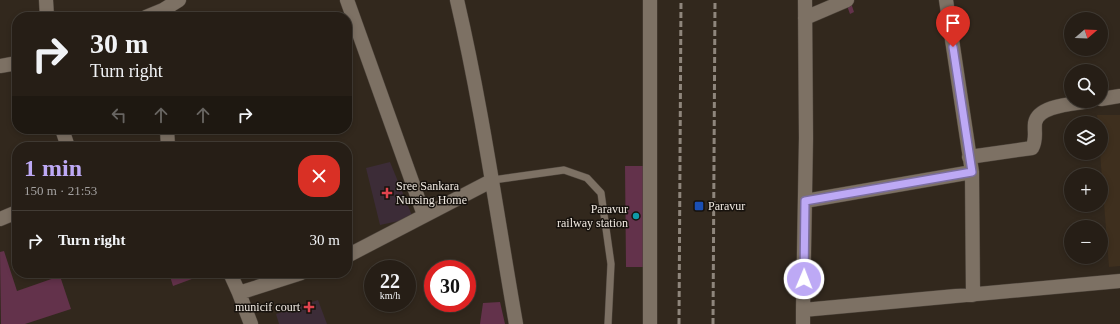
<!DOCTYPE html>
<html lang="en">
<head>
<meta charset="utf-8">
<style>
  :root { --surface:#261e16; --page:#322b23; --text:#f1f3f6; --muted:#a4a2a1; --line:#423c35; --accent:#bda9f5 }
  body { margin:0; font-family:Georgia,serif; background:var(--page); color:var(--text); height:100vh; display:flex; flex-direction:column; font-size:15px; white-space:nowrap }
  * { box-sizing:border-box; margin:0 }
  p { font-size:13px; color:var(--muted) }
  .icon { flex:none; width:22px; height:22px; fill:none; stroke:currentColor; stroke-width:2; stroke-linecap:round; stroke-linejoin:round }
  .map { position:relative; flex:1; overflow:hidden }
  .drawer { position:absolute; left:12px; top:142px; width:340px; height:136px; display:flex; flex-direction:column; background:var(--surface); border-radius:16px; box-shadow:0 2px 6px #0003,0 0 0 1px var(--line) }
  .drawer>* { flex:none }
  .top-card { position:absolute; left:12px; top:12px; width:340px; height:122px; border-radius:16px; box-shadow:0 2px 6px #0003,0 0 0 1px var(--line); background:#261e16; color:var(--text); overflow:hidden }
  .needle { width:26px; rotate:71deg }
  .tools { position:absolute; left:1064px; top:12px; display:grid; gap:8px }
  .tools a { display:grid; place-items:center; width:44px; height:44px; border-radius:50%; background:var(--surface); box-shadow:0 2px 6px #0003,0 0 0 1px var(--line); font-size:20px }
  .speed { position:absolute; left:364px; top:260px; display:flex; gap:8px; font-size:20px; font-weight:700; text-align:center }
  .speed>* { display:grid; place-content:center; width:52px; height:52px; border-radius:50%; background:var(--surface); box-shadow:0 2px 6px #0003,0 0 0 1px var(--line); line-height:1 }
  .speed small { font-size:10px; font-weight:400 }
  .speed .limit { border:6px solid #d22; background:#fff; color:#111 }
  .pin { position:absolute; display:grid; place-items:center; width:34px; height:34px; color:#fff; margin:-41px -17px; border-radius:50% 50% 50% 0; rotate:-45deg; box-shadow:0 0 4px #0007 }
  .pin .icon { rotate:45deg }
  .me { position:absolute; width:44px; margin:-22px; rotate:1deg; stroke-linejoin:round; filter:drop-shadow(0 0 3px #0008) }
  .turn { display:flex; align-items:center; gap:14px; height:84px; padding:0 12px; font-size:18px }
  .turn .icon { width:52px; height:52px; stroke-width:2.5 }
  .turn b { display:block; font-size:28px; line-height:34px }
  .lanes { display:flex; align-items:center; height:38px; padding:0 12px; background:#0003; justify-content:center; gap:20px; direction:ltr }
  .lanes .off { opacity:.35 }
  .round { display:grid; place-items:center; flex:none; width:42px; height:42px; border-radius:16px; background:var(--page) }
  .headline { display:flex; align-items:center; justify-content:space-between; height:68px; padding:0 12px }
  h1 { font-size:24px; font-weight:700; line-height:30px; color:var(--accent) }
  ul { padding:0; list-style:none }
  li { display:flex; align-items:center; gap:12px; height:60px; padding:0 12px; border-top:1px solid var(--line) }
  li div { flex:1 }
  li b { display:block; font-size:15px }
  li em { font-style:normal }
  .map>svg:first-child { display:block }
</style>
</head>
<body>
<div class="map">
<svg width="1120" height="324" viewBox="0 0 1120 324">
  <rect width="100%" height="100%" fill="#32281d"/>
  <path fill="#3e2f1e" d="M1097,115H1120V266L1109,267L1100,153L1101,123H1098Z"/>
  <path fill="#3c2c37" d="M390,162L413,218L380,225L366,168Z
    M318,300L327,324H279L276,314Z"/>
  <path fill="#63324b" d="M846,3H851L854,12L850,14Z
    M625,166H645L646,267H626Z
    M4,251L17,291L60,276L71,309L25,324H1L0,252Z
    M169,273H208L173,286Z
    M500,302L505,324H480L483,303Z"/>
  <g fill="none" stroke-linecap="round" stroke-linejoin="round">
    <g stroke="#4e453c" stroke-width="8">
      <path id="lane" d="M493,180L564,170L587,178L601,193L611,264L608,324"/>
    </g>
    <g stroke="#4e453c" stroke-width="15">
      <path id="street" d="M46,0L47,17
        M347,0L424,215
        M457,0C482,107 497,216 516,324
        M650,0V324
        M946,0L972,172L973,295
        M146,17L163,10L179,0
        M805,18L847,0
        M0,66L17,63
        M1101,99L1120,96
        M62,129L68,147
        M167,129L168,147
        M969,157L1032,148C1037,139 1034,133 1035,123C1038,105 1075,104 1090,101
        M805,201L972,172
        M0,219L17,212
        M347,256L493,180
        M230,273L239,293L301,273
        M239,293L251,324
        M803,310L806,138L805,0
        M803,324V310L1120,281"/>
    </g>
    <use href="#lane" stroke="#7d7164" stroke-width="7"/>
    <use href="#street" stroke="#7d7164" stroke-width="14"/>
    <path stroke="#8f867c" stroke-width="3" stroke-dasharray="6 3" stroke-linecap="butt" d="M679,324L681,0
      M713,324L715,0"/>
  </g>
  <g fill="none" stroke-linecap="round" stroke-linejoin="round">
    <g stroke="#7b6e9f" stroke-width="10">
      <path id="route" d="M804,279L805,201L972,172L953,47"/>
    </g>
    <use href="#route" stroke="#bda9f5" stroke-width="7"/>
  </g>
  <g fill="#e0444e" stroke="#17120d" stroke-width="1.5">
    <path d="M385 187h4v4h4v4h-4v4h-4v-4h-4v-4h4z"/>
    <path d="M307 301h4v4h4v4h-4v4h-4v-4h-4v-4h4z"/>
  </g>
  <rect fill="#1a4fb4" stroke="#17120d" stroke-width="1.5" x="694" y="201" width="10" height="10" rx="2"/>
  <circle fill="#0f9aa8" stroke="#17120d" stroke-width="1.5" cx="636" cy="216" r="4"/>
  <g text-anchor="middle" dominant-baseline="central" stroke-width="3" stroke-linejoin="round" paint-order="stroke">
    <g font-size="12" fill="#f1eae2" stroke="#17120d" text-anchor="start">
      <text x="396" y="186">Sree Sankara<tspan x="396" dy="14">Nursing Home</tspan></text>
      <text x="708" y="206">Paravur</text>
      <text x="628" y="209" text-anchor="end">Paravur<tspan x="628" dy="14">railway station</tspan></text>
      <text x="300" y="307" text-anchor="end">municif court</text>
    </g>
  </g>
</svg>
<div class="tools">
<a><svg class="needle" viewBox="-14 -14 28 28"><path d="M0-13l5 13h-10z" fill="#e53935"/><path d="M0 13l5-13h-10z" fill="#a4a2a1"/></svg></a>
<a><svg class="icon" aria-label="search" viewBox="0 0 24 24"><circle cx="10" cy="10" r="6"/><path d="M15 15l6 6"/></svg></a>
<a><svg class="icon" aria-label="layers" viewBox="0 0 24 24"><path d="M12 4l9 5-9 5-9-5zM3 14l9 5 9-5"/></svg></a>
<a>+</a>
<a>−</a>
</div>
<div class="speed"><div>22<small>km/h</small></div><div class="limit">30</div></div>
<div class="pin" style="left:953px;top:47px;background:#d93025"><svg class="icon" aria-label="arrive" viewBox="0 0 24 24"><path d="M6 21V4h12l-3 4 3 4H6"/></svg></div>
<svg class="me" style="left:804px;top:279px" viewBox="-20 -20 40 40"><circle r="17" fill="#bda9f5" stroke="#fff" stroke-width="3"/><path d="M0-11L8 9 0 5-8 9z" fill="#fff"/></svg>
<div class="top-card">
<div class="turn"><svg class="icon" aria-label="right" viewBox="0 0 24 24"><path d="M7 20v-9h11M14 6l5 5-5 5"/></svg><div><b>30 m</b>Turn right</div></div>
<div class="lanes"><svg class="icon off" aria-label="left" viewBox="0 0 24 24"><path d="M17 20v-9H6M10 6l-5 5 5 5"/></svg><svg class="icon off" aria-label="ahead" viewBox="0 0 24 24"><path d="M12 20V5M6 11l6-6 6 6"/></svg><svg class="icon off" aria-label="ahead" viewBox="0 0 24 24"><path d="M12 20V5M6 11l6-6 6 6"/></svg><svg class="icon" aria-label="right" viewBox="0 0 24 24"><path d="M7 20v-9h11M14 6l5 5-5 5"/></svg></div>
</div>
<section class="drawer">
<div class="headline"><div><h1>1 min</h1><p>150 m · 21:53</p></div><a class="round" style="background:#d93025;color:#fff"><svg class="icon" aria-label="close" viewBox="0 0 24 24"><path d="M6 6l12 12M18 6L6 18"/></svg></a></div>
<ul>
<li><svg class="icon" aria-label="right" viewBox="0 0 24 24"><path d="M7 20v-9h11M14 6l5 5-5 5"/></svg><div><b>Turn right</b></div><em>30 m</em></li>
</ul>
</section>
</div>
</body>
</html>
